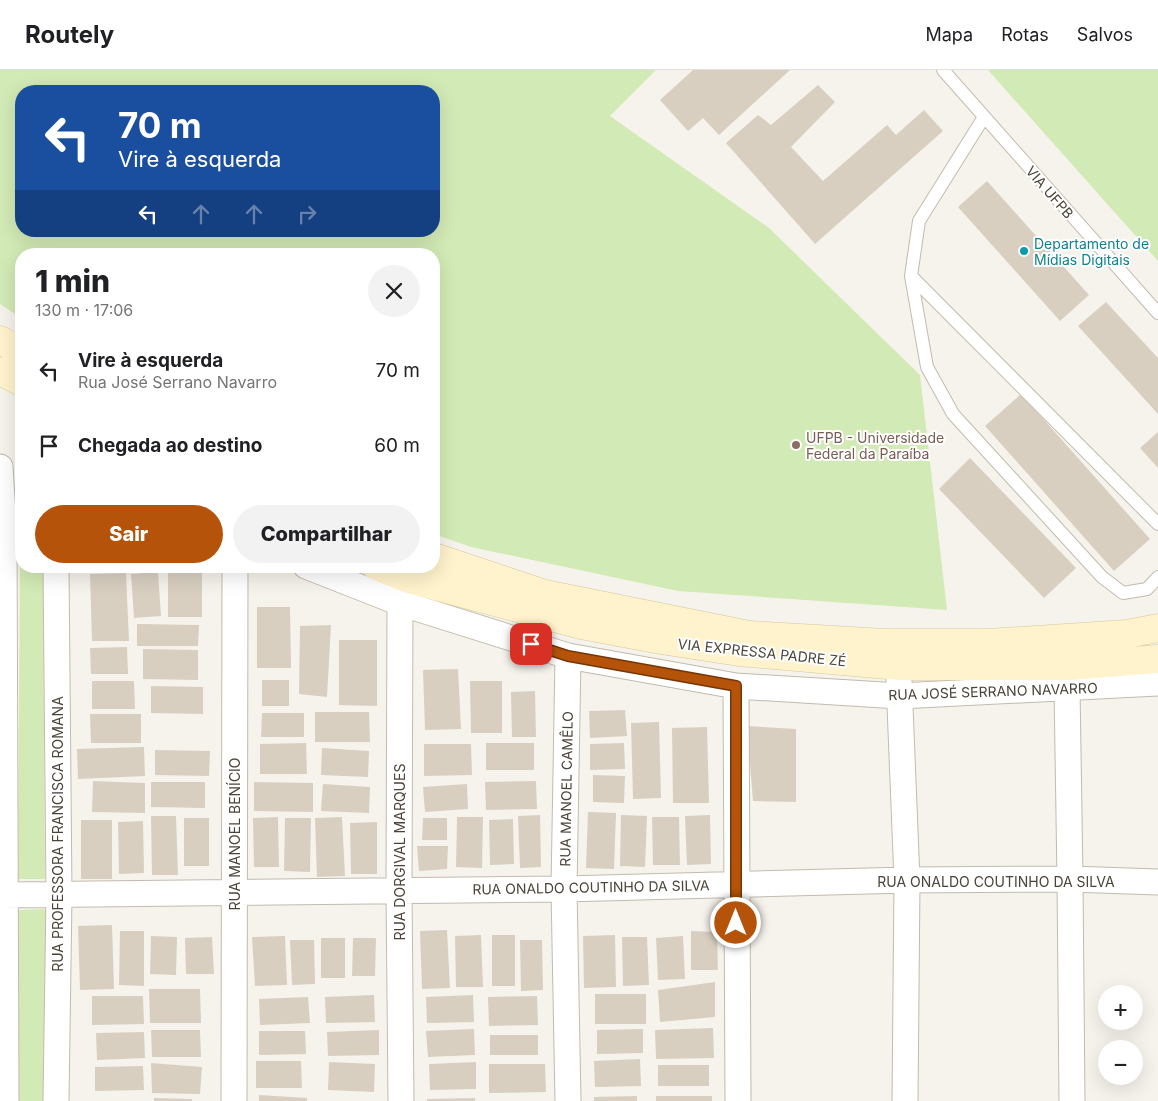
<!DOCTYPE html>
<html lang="pt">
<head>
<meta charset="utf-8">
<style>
  :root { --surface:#fff; --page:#f2f2f2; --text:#202124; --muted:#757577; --line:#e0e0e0; --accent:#b45309 }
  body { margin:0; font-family:Inter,sans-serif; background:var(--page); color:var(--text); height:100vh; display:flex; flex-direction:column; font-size:19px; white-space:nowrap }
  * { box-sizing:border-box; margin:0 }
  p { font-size:16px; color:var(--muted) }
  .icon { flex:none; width:28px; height:28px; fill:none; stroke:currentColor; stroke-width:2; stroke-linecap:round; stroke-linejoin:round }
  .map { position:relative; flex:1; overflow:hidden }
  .panel { position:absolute; left:15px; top:178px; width:425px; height:325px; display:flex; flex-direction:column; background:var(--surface); border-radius:20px; box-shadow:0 5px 20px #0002 }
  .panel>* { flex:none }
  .guide { position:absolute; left:15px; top:15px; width:425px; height:152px; border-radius:20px; box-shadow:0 5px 20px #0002; background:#1a4fa0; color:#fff; overflow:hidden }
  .controls { position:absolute; left:1098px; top:915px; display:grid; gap:10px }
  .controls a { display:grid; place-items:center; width:45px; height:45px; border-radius:50%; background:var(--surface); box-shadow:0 5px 20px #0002; font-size:25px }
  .pin { position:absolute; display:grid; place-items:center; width:42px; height:42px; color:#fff; margin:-21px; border-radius:10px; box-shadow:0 2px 8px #0006 }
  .me { position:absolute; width:55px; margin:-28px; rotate:0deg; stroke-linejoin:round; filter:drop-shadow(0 0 4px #0008) }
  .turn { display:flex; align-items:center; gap:18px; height:105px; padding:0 20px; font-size:22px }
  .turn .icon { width:65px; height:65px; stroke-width:2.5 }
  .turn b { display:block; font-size:35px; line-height:42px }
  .lanes { display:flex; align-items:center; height:48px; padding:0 20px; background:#0003; justify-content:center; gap:25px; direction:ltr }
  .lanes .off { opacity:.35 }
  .round { display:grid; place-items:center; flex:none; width:52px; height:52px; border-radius:26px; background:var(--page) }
  .headline { display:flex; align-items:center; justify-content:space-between; height:85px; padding:0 20px }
  h1 { font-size:30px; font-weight:800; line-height:38px }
  .primary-button { display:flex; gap:10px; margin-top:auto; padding:10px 20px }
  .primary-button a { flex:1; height:58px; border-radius:30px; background:var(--accent); color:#fff; font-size:20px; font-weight:800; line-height:58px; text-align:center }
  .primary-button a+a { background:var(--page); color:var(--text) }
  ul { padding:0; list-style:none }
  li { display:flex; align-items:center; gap:15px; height:75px; padding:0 20px }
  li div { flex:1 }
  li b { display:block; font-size:19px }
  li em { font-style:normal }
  header { display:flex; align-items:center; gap:30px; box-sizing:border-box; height:70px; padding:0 25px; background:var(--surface); border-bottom:1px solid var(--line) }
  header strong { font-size:24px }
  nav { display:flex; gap:28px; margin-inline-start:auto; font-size:18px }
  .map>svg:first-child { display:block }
</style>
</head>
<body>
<header>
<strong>Routely</strong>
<nav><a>Mapa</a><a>Rotas</a><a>Salvos</a></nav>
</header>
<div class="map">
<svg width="1158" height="1031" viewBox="0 0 1158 1031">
  <rect width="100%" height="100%" fill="#f6f3ec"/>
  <path fill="#d2eab5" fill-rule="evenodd" d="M0,0H656L610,46L769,158L920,305L947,540L678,521L471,477L434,464V184H21V248L0,234ZM434,21V161H21V21Z
    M988,0H1158V191Z
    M20,474H21V496H43L45,809H18Z
    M46,839L43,1031H17L18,840Z"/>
  <path fill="#d8cfc1" d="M693,0H790L719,65L703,48L688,61L660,30Z
    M818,15L835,32L791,77L823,111L887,55L896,65L924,40L943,61L815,174L726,73L758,45L771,55Z
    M987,111L1089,225L1060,251L958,137Z
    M1106,232L1158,288V344L1078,256Z
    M1021,324L1150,469L1114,501L985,356Z
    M1158,362V398L1140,378Z
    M970,388L1076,498L1044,528L939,419Z
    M158,502L161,546L134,548L131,504Z
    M168,502H202V547H168Z
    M126,503L129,571H92L90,504Z
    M257,537H290L291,598H257Z
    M137,554L199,555L198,576H137Z
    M331,555L327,627L299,624L300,556Z
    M339,570H377V636L339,635Z
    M127,577L128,604H91L90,578Z
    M143,579L198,580V610L143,609Z
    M458,599L461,659L425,660L423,600Z
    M262,610H289V636H262Z
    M92,611H134L135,639H92Z
    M470,611H502V663H471Z
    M151,616L203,617V644L151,643Z
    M535,621L536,667H512L511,622Z
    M625,640L627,666L590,668L589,641Z
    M315,642H369L370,672H315Z
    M262,643H304V667H261Z
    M90,644H141V673H91Z
    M659,652L661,728L633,729L631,653Z
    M747,656L796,659V732L753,731Z
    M707,657L709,733H673L672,658Z
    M306,673L307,704H260V674Z
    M486,673H534V700H486Z
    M624,673L625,699L590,700V674Z
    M424,674H471L472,705L424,706Z
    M144,677L145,706L78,709L77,679Z
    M322,678L369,681L368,707L321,705Z
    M155,680L210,681L209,706L155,705Z
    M593,705L625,706L624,733L593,732Z
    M93,711L145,713V743L92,742Z
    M536,711L537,739L486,740L485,712Z
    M151,712H205V738L151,737Z
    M254,712L313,713V742L254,741Z
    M323,714L370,717L369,743L321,741Z
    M467,714L468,739L425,742L423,717Z
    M588,742L616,743L614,799L586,798Z
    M540,745L541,797L520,798L518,746Z
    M621,745L647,746L645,797L620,796Z
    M710,745L711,794L687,795L685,746Z
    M151,746H176L178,805H152Z
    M278,747L279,797H254L253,748Z
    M342,747L345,806L317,807L315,748Z
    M457,747H483L482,798L456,797Z
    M652,747H679L680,795H653Z
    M184,748H209V796H184Z
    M285,748H311L310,802L284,801Z
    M423,748H447V770H422Z
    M513,749L514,794L490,795L489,750Z
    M81,750H112V809H81Z
    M143,751L144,803L119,804L118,752Z
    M377,752V804H351L350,753Z
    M417,776H448L447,799L419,801Z
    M112,855L114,919L80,920L78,856Z
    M447,860L450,918L422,919L420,861Z
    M120,861H144V916L119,915Z
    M691,861L717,862L718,900H691Z
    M481,865L483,917H456L455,866Z
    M492,865H515V916H492Z
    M615,865L616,917L584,918L583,866Z
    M151,866L177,867L176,905L150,904Z
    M285,866L287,915L255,916L252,867Z
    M683,866L685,909L658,910L656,868Z
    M212,867L214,904H186L185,868Z
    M622,867H647L649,915L623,916Z
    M321,868H345V908H321Z
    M353,868H376L375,906H352Z
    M290,870H314L315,914L292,915Z
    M520,870H542L543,920L521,921Z
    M715,912V947L660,952L658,920Z
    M149,919H200L201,953H150Z
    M595,924H646V954H595Z
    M374,925L375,952L326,953L325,927Z
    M473,925L474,952L427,953L426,927Z
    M92,926H143L144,954L92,955Z
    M537,926L538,955L489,956L488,927Z
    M308,927L310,953L260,955L259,929Z
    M713,958L714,988L656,989L655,960Z
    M474,959L475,985L428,987L426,961Z
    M643,959V983L597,984V960Z
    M151,960H200L201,987H152Z
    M379,960V985L328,986L327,962Z
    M259,961H305L306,984L259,985Z
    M144,962L145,988L97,990L96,963Z
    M490,965H538V985H490Z
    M640,989L641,1016L595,1017L594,991Z
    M256,991H301L302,1018H256Z
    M329,992L375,994L374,1022L328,1020Z
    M476,992V1019L430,1020L429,994Z
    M151,993L202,997L200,1024L152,1023Z
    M489,994H545L546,1022L489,1023Z
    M658,995H709V1016H658Z
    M143,996L144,1020L95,1021V997Z
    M259,1025L307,1028V1031H259Z
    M637,1026V1031H594V1027Z
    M656,1026H712V1031H656Z
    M154,1028L192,1029V1031H154Z
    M475,1028V1031H427V1029Z"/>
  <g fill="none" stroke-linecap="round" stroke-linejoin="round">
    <g stroke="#c2bbae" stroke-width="14">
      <path id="service" d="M943,0L1158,243
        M984,47L919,151L911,206L927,297L953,344L1102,507L1123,523L1147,519L1158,507
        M911,206L1158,454"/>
    </g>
    <g stroke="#c2bbae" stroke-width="27">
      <path id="minor" d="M0,397L4,459L6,1031
        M306,496L400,533L568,586L736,616L899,626L1158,613
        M400,533L399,821L401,1031
        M899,611L907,810L905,1031
        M736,616L738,1031
        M1067,618L1070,809L1072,1031
        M0,825L564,819L907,810L1070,809L1158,812
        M56,1031L59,826L56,496
        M234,1031L235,496
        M568,1031L564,819L568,586"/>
    </g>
    <g stroke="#d6c79b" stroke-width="29">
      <path id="secondary" d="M0,270L21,282
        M0,301L21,312
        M434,487L545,524L749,565L885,573H988L1127,564L1158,558
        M376,496L409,509L581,555L661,570L739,582L899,596H1069L1158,589"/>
    </g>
    <use href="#service" stroke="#fff" stroke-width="12"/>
    <use href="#minor" stroke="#fff" stroke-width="25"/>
    <use href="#secondary" stroke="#fff3cd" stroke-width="28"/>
  </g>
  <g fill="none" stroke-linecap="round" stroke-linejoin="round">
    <g stroke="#753606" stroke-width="12">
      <path id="route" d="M531,574L568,586L736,616V853"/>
    </g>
    <use href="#route" stroke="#b45309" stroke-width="9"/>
  </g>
  <circle fill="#0f9aa8" stroke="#fff" stroke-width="2" cx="1024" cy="181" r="5"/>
  <circle fill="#8d6e63" stroke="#fff" stroke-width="2" cx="796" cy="375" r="5"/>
  <g text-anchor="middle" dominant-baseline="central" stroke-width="4" stroke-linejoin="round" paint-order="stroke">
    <g font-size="14" fill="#4b4439" stroke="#fff">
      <text transform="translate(1050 122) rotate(49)">VIA UFPB</text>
      <text transform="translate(762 582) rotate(6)">VIA EXPRESSA PADRE ZÉ</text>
      <text transform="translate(993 621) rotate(-2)">RUA JOSÉ SERRANO NAVARRO</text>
      <text transform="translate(566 719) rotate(-89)">RUA MANOEL CAMÊLO</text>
      <text transform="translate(57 764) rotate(-90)">RUA PROFESSORA FRANCISCA ROMANA</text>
      <text transform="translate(234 764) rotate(-90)">RUA MANOEL BENÍCIO</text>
      <text transform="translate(399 782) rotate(-90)">RUA DORGIVAL MARQUES</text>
      <text x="996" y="811">RUA ONALDO COUTINHO DA SILVA</text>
      <text transform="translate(591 817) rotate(-1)">RUA ONALDO COUTINHO DA SILVA</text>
    </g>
    <g font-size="14" fill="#0d838f" stroke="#fff" text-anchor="start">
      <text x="1034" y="173">Departamento de<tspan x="1034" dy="16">Mídias Digitais</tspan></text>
    </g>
    <g font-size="14" fill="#785e54" stroke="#fff" text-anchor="start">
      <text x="806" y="367">UFPB - Universidade<tspan x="806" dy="16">Federal da Paraíba</tspan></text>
    </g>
  </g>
</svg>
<div class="controls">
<a>+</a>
<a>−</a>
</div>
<div class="pin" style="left:531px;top:574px;background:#d93025"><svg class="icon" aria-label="arrive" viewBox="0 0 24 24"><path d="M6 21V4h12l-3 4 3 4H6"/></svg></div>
<svg class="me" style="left:736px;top:853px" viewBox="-20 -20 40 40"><circle r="17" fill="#b45309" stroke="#fff" stroke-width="3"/><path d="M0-11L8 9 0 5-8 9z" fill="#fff"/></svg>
<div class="guide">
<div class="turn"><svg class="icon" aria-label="left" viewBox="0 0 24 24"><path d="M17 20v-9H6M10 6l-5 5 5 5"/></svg><div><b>70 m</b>Vire à esquerda</div></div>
<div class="lanes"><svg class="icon" aria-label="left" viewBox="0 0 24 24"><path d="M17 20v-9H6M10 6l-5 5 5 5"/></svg><svg class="icon off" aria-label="ahead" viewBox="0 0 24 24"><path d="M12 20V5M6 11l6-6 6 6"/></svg><svg class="icon off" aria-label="ahead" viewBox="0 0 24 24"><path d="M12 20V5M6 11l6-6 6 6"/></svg><svg class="icon off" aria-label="right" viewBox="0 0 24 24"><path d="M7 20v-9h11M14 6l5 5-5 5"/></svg></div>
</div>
<section class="panel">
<div class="headline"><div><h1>1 min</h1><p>130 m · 17:06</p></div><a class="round"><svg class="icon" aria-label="close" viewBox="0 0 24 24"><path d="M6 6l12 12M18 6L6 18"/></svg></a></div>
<ul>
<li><svg class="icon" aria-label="left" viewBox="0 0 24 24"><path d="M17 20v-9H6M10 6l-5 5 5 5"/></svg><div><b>Vire à esquerda</b><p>Rua José Serrano Navarro</p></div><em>70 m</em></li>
<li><svg class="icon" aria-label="arrive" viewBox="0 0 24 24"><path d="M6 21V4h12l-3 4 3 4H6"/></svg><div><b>Chegada ao destino</b></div><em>60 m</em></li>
</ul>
<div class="primary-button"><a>Sair</a><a>Compartilhar</a></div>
</section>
</div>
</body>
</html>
